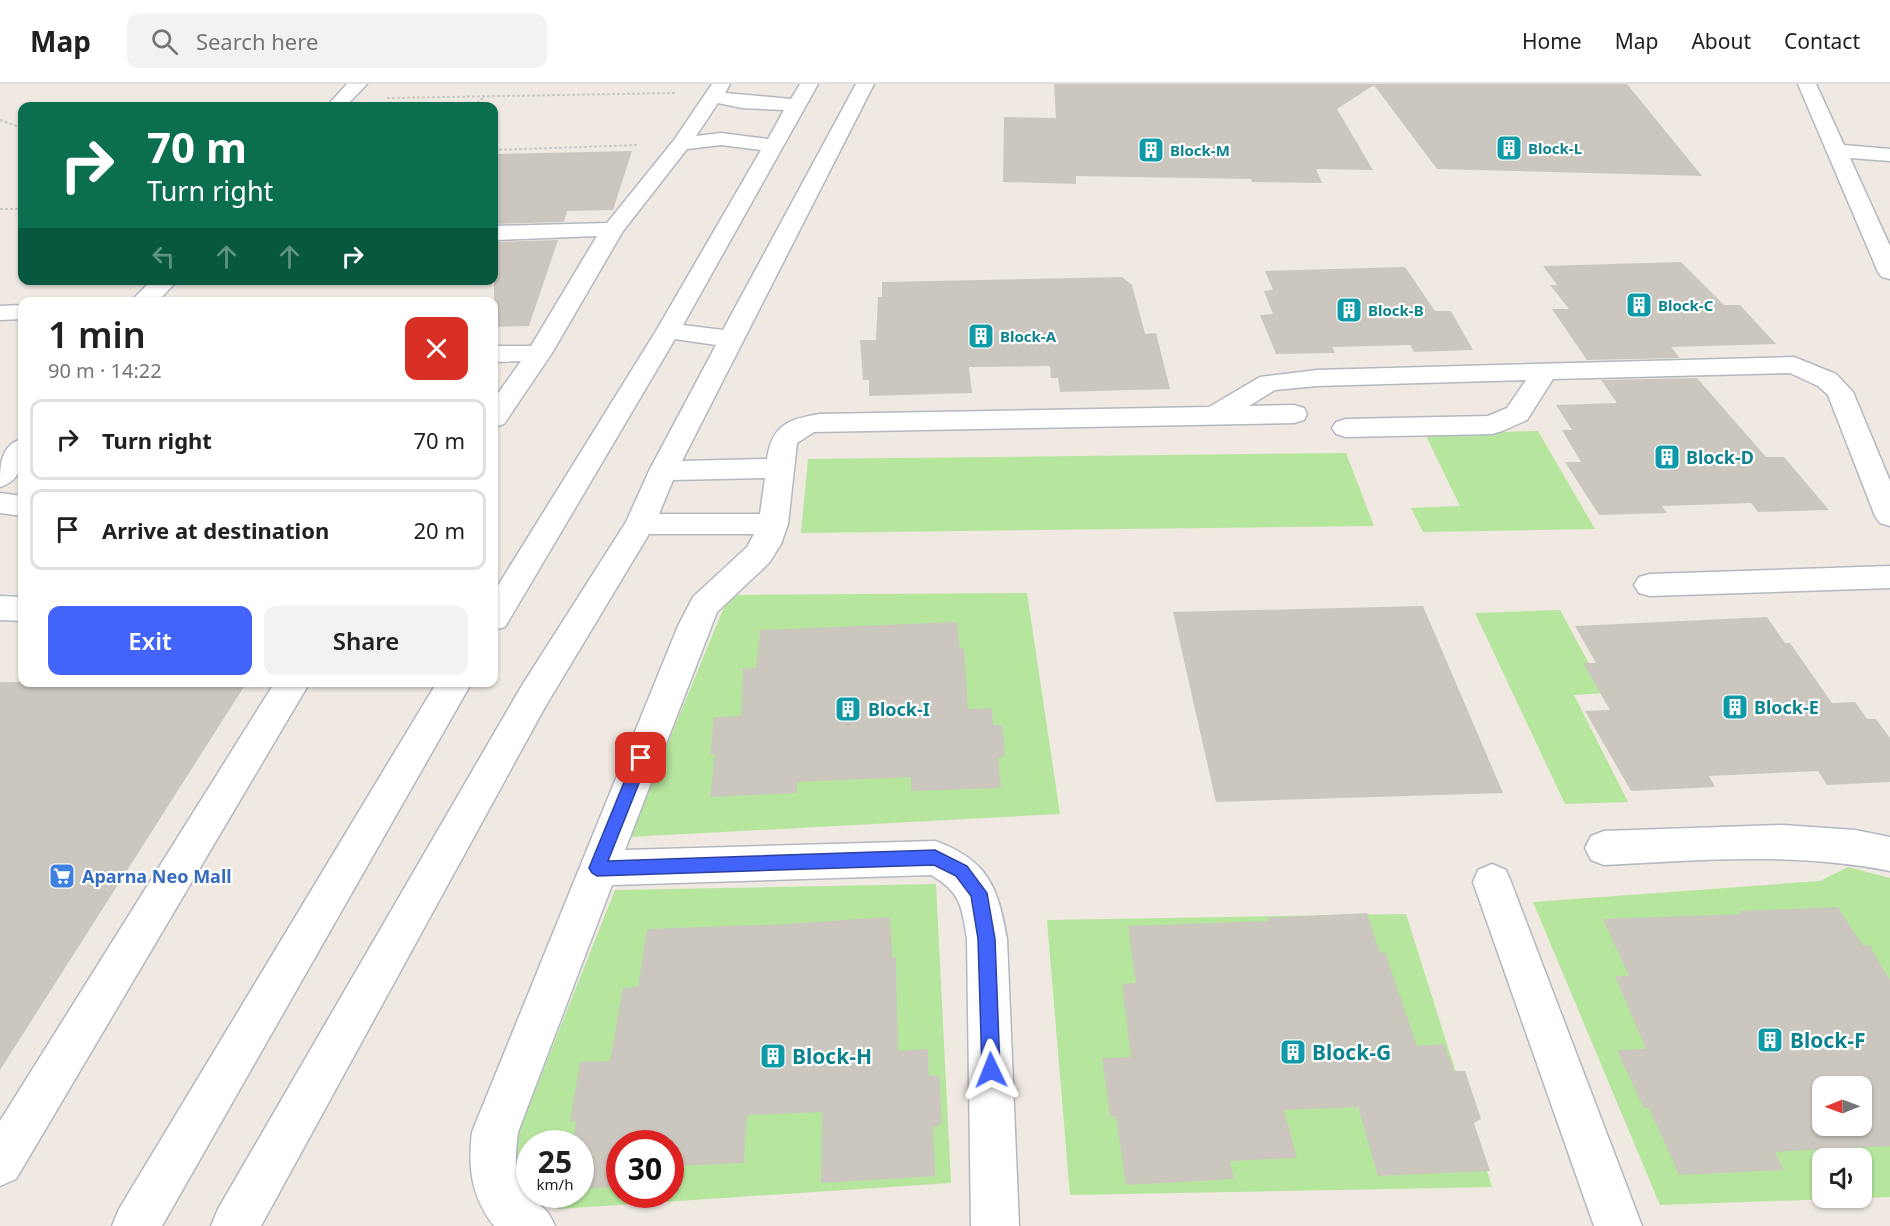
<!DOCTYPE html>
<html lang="en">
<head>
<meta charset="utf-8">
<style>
  :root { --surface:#fff; --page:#f2f2f2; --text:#202124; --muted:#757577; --line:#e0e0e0; --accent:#4264fb }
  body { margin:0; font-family:"Noto Sans",sans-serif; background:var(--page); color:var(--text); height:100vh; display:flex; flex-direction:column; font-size:22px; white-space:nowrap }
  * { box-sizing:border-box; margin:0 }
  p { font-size:20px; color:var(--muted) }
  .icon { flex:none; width:33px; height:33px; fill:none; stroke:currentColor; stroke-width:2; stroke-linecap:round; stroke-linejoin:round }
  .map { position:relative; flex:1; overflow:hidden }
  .drawer { position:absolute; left:18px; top:213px; width:480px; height:390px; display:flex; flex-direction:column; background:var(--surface); border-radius:12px; box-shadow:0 2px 4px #0004 }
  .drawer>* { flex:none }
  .hud { position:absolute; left:18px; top:18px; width:480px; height:183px; border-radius:12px; box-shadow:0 2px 4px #0004; background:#0b6e4f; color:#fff; overflow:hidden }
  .needle { width:39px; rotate:269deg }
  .buttons { position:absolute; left:1812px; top:992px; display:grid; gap:12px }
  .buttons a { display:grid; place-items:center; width:60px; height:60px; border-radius:12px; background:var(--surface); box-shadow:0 2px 4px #0004; font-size:30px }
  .speed { position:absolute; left:516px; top:1046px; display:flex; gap:12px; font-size:30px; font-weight:700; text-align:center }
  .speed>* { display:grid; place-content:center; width:78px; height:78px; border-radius:50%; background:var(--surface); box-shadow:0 2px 4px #0004; line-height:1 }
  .speed small { font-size:15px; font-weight:400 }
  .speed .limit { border:9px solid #d22; background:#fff; color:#111 }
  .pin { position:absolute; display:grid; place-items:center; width:51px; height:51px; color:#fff; margin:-26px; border-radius:12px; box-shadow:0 3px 9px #0006 }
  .me { position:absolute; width:66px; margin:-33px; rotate:358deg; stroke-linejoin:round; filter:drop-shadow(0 0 4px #0008) }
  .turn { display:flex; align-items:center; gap:21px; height:126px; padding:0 30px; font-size:27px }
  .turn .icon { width:78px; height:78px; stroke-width:2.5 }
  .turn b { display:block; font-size:42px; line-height:51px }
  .lanes { display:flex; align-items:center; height:57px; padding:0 30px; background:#0003; justify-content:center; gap:30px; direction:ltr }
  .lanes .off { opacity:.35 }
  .round { display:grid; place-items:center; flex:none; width:63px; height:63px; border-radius:12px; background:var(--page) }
  .headline { display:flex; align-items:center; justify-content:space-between; height:102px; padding:0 30px }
  h1 { font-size:36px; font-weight:600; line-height:45px }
  .cta { display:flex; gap:12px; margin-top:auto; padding:12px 30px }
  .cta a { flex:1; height:69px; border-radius:12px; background:var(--accent); color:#fff; font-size:24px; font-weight:600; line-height:69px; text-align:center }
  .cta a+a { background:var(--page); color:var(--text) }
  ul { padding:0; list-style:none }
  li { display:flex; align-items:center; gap:18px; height:81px; margin:0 12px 9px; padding:0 18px; border:3px solid var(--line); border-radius:12px }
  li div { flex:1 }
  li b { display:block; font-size:22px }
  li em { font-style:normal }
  header { display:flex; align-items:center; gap:36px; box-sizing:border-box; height:84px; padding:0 30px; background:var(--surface); border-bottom:2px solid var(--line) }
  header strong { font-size:28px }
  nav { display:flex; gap:33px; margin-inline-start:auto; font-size:21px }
  .search { width:420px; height:54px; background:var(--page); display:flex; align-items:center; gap:15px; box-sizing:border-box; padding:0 21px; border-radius:12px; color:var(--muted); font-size:22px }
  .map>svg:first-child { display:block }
</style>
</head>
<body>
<header>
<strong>Map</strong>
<div class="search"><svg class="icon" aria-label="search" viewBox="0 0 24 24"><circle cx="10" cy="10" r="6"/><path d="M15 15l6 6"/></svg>Search here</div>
<nav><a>Home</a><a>Map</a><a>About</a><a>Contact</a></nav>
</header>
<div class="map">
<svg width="1890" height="1142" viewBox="0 0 1890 1142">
  <rect width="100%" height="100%" fill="#efe9e1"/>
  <path fill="#b6e59e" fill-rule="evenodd" d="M1538,347L1595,445L1423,448L1411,424L1460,422L1425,350Z
    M1346,369L1374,442L801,449L808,375Z
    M1027,509L1060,730L629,753L729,511Z
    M1560,526L1605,609L1574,611L1628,718L1565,720L1475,529Z
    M1848,783L1890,794V1113L1660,1121L1533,818L1820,797ZM1822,1002H1862V1041H1822ZM1822,1074H1862V1113H1822Z
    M936,800L951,1099L558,1125L539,1110H580V1059H530L529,1102L522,1096L514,1059L615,806ZM620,1059H670V1110H620Z
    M1406,830L1492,1103L1070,1111L1047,836Z"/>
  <path fill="#cbc7bf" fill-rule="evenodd" d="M1054,0H1627L1702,92L1437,85L1374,1L1337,25L1373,86L1316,85L1322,99L1252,98L1251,95L1076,92V100L1003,98L1004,33L1056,34Z
    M632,67L613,126L567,127L564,138L494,140V70Z
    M558,156L529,242L494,243V158Z
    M1681,178L1724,221H1740L1776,260L1671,263L1680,274L1587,276L1552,225H1569L1550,201H1557L1543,182Z
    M1405,183L1435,227H1451L1473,266L1414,268L1410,261L1332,263L1335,269L1276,270L1260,231L1273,230L1264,207L1273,206L1265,187Z
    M1122,193L1132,201L1145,250L1156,249L1170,305L1060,308L1058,294H1051L1050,282L969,283L972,309L869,312V296H863L860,256H876L878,213H882V198Z
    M1697,294L1766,373H1784L1829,426L1758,428L1751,419L1662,422L1667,429L1599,431L1565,378H1581L1562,346H1572L1556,321L1617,319L1601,296Z
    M1423,522L1503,709L1216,718L1173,528Z
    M1767,533L1785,559H1790L1832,619L1855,618L1867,635H1876L1890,654V698L1827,701L1818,687L1709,692L1715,703L1631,707L1585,627L1610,626L1583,579H1596L1575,542Z
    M957,538L960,565L964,564L968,625L992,624L993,641H1002L1005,672L998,674L1001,704L911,707V693L797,698V709L710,713L715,670H710L714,633L741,632L743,584H756L760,546Z
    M0,598H247L0,986Z
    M1838,823L1863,862L1869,861L1890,896V1062L1775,1068L1784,1086L1679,1091L1649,1024H1644L1617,966L1646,965L1615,892H1629L1603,835L1741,830L1740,827ZM1822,1002H1862V1041H1822Z
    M1367,829L1380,869L1385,868L1417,962L1444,960L1454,987H1465L1481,1035L1474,1039L1490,1087L1378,1092L1358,1023L1284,1026L1297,1074L1230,1077L1234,1095L1126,1101L1116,1032L1110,1033L1102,974L1131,973L1122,900L1136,899L1128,842L1268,837L1267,834Z
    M890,833L892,873H896L898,967L928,965L929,992L939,991L942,1040L933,1043L935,1092L821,1099L822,1028L747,1031L744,1079L677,1082L675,1100H670V1059H620V1103L580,1105V1059H573L576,1037L570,1038L580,978L610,977L623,904L638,903L647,845L788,840Z"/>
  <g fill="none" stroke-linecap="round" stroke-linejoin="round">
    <g stroke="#b4b7c1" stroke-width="3">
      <path id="minor" d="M347,0H367L346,22H327Z
        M712,0H730L725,9L791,15L800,0H818L683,241L723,246L856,0H874L682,377L767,375C772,341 788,335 820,330L1209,323L1260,293L1317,286L1794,273L1836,290L1853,308L1890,397V442L1880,439L1875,432L1828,311L1818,302L1790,289L1553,295L1527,336L1502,347L1492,350L1346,353L1336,350L1332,344L1336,338L1346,335L1488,332L1507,324L1526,296L1317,302L1275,306L1249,322L1294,321L1304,324L1307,330L1304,336L1294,339L814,348L797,359L788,440L781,460L769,479L717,528L625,766L935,757C988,776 998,803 1007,855L1019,1142H971L967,855C962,823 961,808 931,791L612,801L518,1048C515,1074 512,1094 532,1114C545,1126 547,1124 555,1142H494C471,1112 468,1084 472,1048L678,542L693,513L747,463L754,450H649L545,623L261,1142H211L218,1125L521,603L626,438L649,387L716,261L675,255L505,543L494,546V508L656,247L761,66L721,61L687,65L623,147L552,269L504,340L494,343V315L521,277L494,278V262H531L597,152L494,156V142L607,139L674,56ZM718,19L742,24L784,26L768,55L721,49L696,52ZM765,394L760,430H659L673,396Z
        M1798,0H1816L1844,61L1890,65V77L1850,74L1890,162V195L1882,193L1878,188Z
        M152,196H178L157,218H130Z
        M22,221V235L0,236V222Z
        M22,355C24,375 23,396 0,403C0,382 0,361 22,355Z
        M0,409L22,412V432L0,429Z
        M1890,482V504L1650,512L1639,509L1634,501L1639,493L1650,490Z
        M0,512L22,513V537L0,536Z
        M275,598H310L16,1095L0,1102V1037Z
        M437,598H472L162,1142H112L119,1125Z
        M1783,741L1855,746L1890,753V787C1795,768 1700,776 1604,781L1591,776L1585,764L1591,752L1604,747Z
        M1492,780L1506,786L1511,798L1642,1142H1594L1473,798L1478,786Z"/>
    </g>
    <path stroke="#c9c9c9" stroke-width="2" stroke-dasharray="3 2" stroke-linecap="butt" d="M387,14L676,9
      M473,22L484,13
      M0,36L22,44
      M494,66L638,61
      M0,125H22"/>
    <use href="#minor" fill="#fff" fill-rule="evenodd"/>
  </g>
  <path fill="#4264fb" stroke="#2b41a3" stroke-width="1.5" d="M641,668L649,674L608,777L935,766L967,782L987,809L995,855L1000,986L997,993L991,995L984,993L982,986L978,855L971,812L956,792L934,781L597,792L592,789L589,784L634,674Z"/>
  <defs>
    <g id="building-square" transform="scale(1.35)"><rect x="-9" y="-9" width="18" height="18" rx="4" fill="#0f9aa8" stroke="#fff"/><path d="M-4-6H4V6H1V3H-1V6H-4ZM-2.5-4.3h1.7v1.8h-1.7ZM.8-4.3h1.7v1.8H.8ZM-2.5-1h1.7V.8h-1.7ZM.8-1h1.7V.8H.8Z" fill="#fff"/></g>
    <g id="supermarket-square" transform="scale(1.35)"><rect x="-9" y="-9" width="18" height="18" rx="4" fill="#3f7fe0" stroke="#fff"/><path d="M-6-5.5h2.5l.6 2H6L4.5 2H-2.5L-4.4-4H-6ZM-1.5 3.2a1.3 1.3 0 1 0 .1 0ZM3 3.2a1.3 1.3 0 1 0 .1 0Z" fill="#fff"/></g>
  </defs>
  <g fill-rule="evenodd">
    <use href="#building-square" x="1509" y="64"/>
    <use href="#building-square" x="1151" y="66"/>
    <use href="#building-square" x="1639" y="221"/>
    <use href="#building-square" x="1349" y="226"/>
    <use href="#building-square" x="981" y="252"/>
    <use href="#building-square" x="1667" y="373"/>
    <use href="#building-square" x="1735" y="623"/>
    <use href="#building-square" x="848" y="625"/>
    <use href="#supermarket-square" x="62" y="792"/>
    <use href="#building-square" x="1770" y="956"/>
    <use href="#building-square" x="1293" y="968"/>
    <use href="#building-square" x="773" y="972"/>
  </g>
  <g text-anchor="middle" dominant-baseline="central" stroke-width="4.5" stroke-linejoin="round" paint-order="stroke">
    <g font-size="15" font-weight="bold" fill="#0d838f" stroke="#fff" text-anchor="start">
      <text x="1528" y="64">Block-L</text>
      <text x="1170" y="66">Block-M</text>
      <text x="1658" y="221">Block-C</text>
      <text x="1368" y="226">Block-B</text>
      <text x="1000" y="252">Block-A</text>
    </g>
    <g font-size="18" font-weight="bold" fill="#0d838f" stroke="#fff" text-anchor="start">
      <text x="1686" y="373">Block-D</text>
      <text x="1754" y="623">Block-E</text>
      <text x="868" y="625">Block-I</text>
    </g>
    <g font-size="18" font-weight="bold" fill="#366cbe" stroke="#fff" text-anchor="start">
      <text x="82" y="792">Aparna Neo Mall</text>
    </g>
    <g font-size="21" font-weight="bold" fill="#0d838f" stroke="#fff" text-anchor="start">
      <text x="1790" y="956">Block-F</text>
      <text x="1312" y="968">Block-G</text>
      <text x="792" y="972">Block-H</text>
    </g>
  </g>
</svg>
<div class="buttons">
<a><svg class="needle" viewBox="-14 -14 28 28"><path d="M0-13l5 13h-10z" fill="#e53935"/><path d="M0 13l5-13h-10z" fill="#757577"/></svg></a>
<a><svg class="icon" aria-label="sound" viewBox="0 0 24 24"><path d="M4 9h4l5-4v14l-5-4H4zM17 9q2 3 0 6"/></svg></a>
</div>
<div class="speed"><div>25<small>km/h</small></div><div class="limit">30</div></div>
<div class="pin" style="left:641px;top:674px;background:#d93025"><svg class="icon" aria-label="arrive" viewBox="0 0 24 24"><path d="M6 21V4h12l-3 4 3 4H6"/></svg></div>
<svg class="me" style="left:991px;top:986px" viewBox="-20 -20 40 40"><path d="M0-17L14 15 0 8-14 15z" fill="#4264fb" stroke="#fff" stroke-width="4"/></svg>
<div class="hud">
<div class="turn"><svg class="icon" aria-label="right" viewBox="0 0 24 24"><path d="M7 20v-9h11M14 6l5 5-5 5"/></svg><div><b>70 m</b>Turn right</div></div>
<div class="lanes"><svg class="icon off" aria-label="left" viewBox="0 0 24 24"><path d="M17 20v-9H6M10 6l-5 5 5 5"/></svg><svg class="icon off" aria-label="ahead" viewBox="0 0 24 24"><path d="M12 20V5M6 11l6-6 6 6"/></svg><svg class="icon off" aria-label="ahead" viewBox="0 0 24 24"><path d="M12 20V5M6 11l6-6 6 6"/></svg><svg class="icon" aria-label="right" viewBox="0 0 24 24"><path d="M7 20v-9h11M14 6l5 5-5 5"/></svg></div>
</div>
<section class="drawer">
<div class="headline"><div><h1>1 min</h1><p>90 m · 14:22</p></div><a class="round" style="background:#d93025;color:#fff"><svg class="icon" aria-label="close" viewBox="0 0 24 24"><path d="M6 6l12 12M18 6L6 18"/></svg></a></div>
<ul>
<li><svg class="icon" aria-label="right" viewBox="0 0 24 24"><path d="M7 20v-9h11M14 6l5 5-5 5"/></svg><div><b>Turn right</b></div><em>70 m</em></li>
<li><svg class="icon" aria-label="arrive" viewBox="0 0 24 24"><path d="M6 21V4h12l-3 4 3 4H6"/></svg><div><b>Arrive at destination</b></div><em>20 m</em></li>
</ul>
<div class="cta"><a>Exit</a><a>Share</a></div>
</section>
</div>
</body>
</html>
